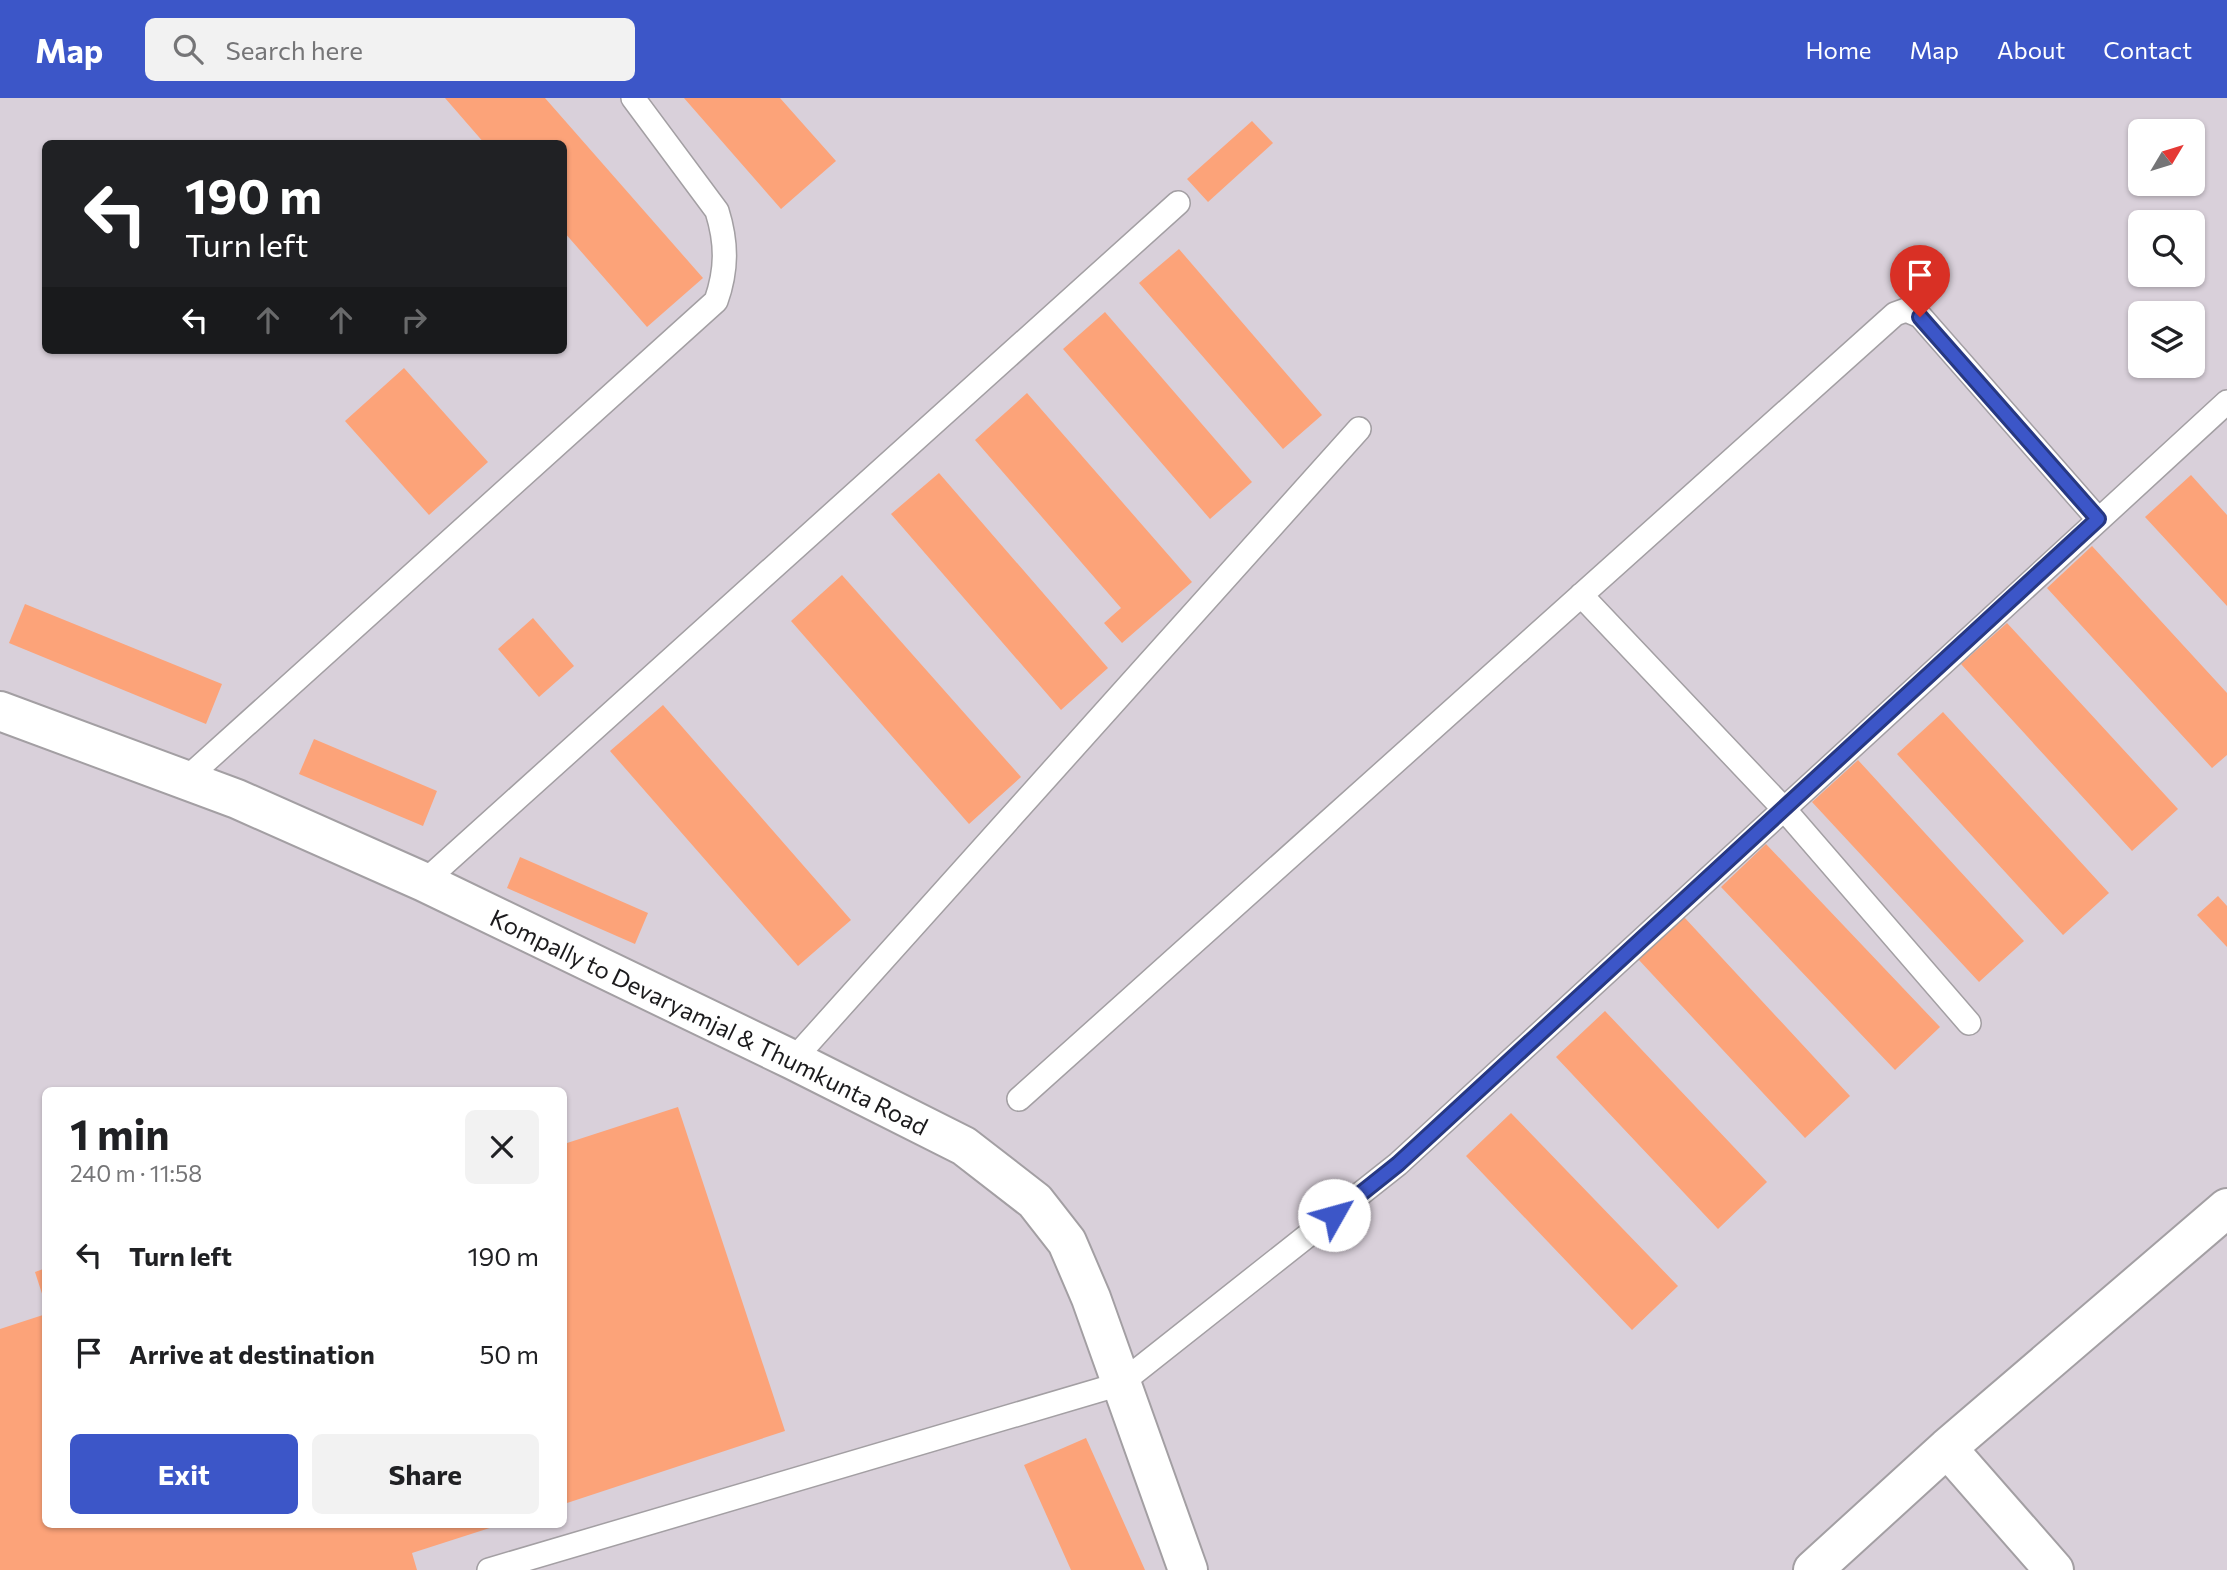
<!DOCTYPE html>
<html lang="en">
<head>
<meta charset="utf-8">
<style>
  :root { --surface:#fff; --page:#f2f2f2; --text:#202124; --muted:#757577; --accent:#3c56c8 }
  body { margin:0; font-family:Commissioner,sans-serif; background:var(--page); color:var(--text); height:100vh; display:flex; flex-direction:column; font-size:26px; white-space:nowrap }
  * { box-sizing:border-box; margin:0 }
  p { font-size:23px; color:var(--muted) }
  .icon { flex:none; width:38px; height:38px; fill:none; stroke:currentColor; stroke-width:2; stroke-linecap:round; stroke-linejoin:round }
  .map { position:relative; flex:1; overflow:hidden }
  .panel { position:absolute; left:42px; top:989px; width:525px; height:441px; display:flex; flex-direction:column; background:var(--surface); border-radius:10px; box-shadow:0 2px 5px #0004 }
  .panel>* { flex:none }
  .guide { position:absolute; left:42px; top:42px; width:525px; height:214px; border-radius:10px; box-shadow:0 2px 5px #0004; background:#202124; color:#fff; overflow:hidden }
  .needle { width:46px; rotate:52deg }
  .tools { position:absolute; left:2128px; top:21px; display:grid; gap:14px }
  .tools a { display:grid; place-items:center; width:77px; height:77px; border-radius:10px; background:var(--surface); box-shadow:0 2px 5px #0004; font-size:35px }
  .pin { position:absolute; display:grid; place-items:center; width:60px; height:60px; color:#fff; margin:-72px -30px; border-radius:50% 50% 50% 0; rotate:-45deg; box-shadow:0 0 7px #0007 }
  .pin .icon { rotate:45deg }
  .me { position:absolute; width:77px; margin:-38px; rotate:52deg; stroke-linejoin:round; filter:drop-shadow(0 0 5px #0008) }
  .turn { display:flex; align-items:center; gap:24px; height:147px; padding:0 28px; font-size:32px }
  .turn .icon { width:91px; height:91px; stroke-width:2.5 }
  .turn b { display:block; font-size:49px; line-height:60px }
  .lanes { display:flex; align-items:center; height:66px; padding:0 28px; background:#0003; justify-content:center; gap:35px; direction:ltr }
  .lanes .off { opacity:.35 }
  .round { display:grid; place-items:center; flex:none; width:74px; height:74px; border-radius:10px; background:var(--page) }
  .head { display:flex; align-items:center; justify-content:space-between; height:119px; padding:0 28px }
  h1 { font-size:42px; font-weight:700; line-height:52px }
  .primary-button { display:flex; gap:14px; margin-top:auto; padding:14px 28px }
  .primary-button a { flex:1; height:80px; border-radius:10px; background:var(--accent); color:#fff; font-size:28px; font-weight:700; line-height:80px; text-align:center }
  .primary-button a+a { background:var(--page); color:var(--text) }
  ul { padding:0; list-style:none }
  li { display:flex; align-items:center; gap:21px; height:98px; padding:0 28px }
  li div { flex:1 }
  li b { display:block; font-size:26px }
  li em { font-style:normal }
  header { display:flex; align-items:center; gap:42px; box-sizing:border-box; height:98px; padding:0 35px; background:var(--accent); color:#fff }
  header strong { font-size:33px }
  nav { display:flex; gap:38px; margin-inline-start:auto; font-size:24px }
  .search { width:490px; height:63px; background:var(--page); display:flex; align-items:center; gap:18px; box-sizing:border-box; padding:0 24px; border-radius:10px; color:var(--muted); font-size:26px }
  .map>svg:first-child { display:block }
</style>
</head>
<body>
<header>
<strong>Map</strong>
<div class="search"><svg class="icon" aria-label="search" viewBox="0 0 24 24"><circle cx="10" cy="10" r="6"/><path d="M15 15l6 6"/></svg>Search here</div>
<nav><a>Home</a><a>Map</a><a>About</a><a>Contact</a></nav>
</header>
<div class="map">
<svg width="2227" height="1472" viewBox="0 0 2227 1472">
  <rect width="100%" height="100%" fill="#e3dfe3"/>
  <path fill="#d9d0da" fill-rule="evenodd" d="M0,0H2227V1472H0ZM2140,33H2193V86H2140ZM46,46H564V252H46ZM2140,124H2193V177H2140ZM2140,215H2193V268H2140ZM46,992H564V1426H46Z"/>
  <path fill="#fca379" d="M445,0H545L703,180L647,229L564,134V46H485Z
    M684,0H780L836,63L781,111Z
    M1252,23L1273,45L1208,104L1187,81Z
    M1179,151L1322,317L1283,351L1139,185Z
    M1105,214L1252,384L1210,421L1063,251Z
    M404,270L488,364L429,417L345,323Z
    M1027,295L1192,484L1122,545L1104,525L1121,510L975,342Z
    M939,375L1108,570L1061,612L891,416Z
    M2191,377L2227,417V508L2145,419Z
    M2092,448L2227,595V657L2212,670L2047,490Z
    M842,477L1021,679L969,726L791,523Z
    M25,506L222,586L206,626L9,545Z
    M533,520L574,568L539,599L498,551Z
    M2007,525L2178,711L2132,753L1961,566Z
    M663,607L851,822L798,868L610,653Z
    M1943,614L2109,795L2063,837L1897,656Z
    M314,641L437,693L423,728L299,676Z
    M1858,662L2024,843L1979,884L1812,704Z
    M1766,746L1940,929L1895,972L1721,789Z
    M520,759L648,815L635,846L507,790Z
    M2218,798L2227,808V849L2197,817Z
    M1684,819L1850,998L1805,1040L1638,861Z
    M1605,913L1767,1084L1718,1131L1556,959Z
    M678,1009L785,1333L564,1406V1046Z
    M1511,1015L1678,1188L1632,1232L1466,1058Z
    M46,1170V1204L45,1205L35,1174Z
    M46,1216V1426L499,1427L412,1455L417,1472H0V1231Z
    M1086,1340L1145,1472H1071L1024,1367Z"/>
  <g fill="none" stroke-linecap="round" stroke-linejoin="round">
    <g stroke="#a39fa3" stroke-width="26">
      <path id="lane" d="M1581,497L1784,711L1969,925
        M186,681L716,203C727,172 727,145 717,113L633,0
        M424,784L1178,105
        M793,962L1359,331
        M1019,1001L1895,216L1906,212L1920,218L2098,421
        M489,1472L1120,1286L1398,1066L2227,304"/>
    </g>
    <g stroke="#a39fa3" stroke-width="42">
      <path id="street" d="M1947,1350L2054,1472
        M1813,1472L1947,1350L2227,1110"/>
    </g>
    <g stroke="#a39fa3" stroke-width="42">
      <g id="secondary">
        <path id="s1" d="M0,613L237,701L424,784L793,962L964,1048L1035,1103L1067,1144L1091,1200L1188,1472"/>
      </g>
    </g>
    <use href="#lane" stroke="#fff" stroke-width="23"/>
    <use href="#street" stroke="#fff" stroke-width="38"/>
    <use href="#secondary" stroke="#fff" stroke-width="38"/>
  </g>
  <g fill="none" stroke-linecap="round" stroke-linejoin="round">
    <g stroke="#273882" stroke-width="18">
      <path id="route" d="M1334,1117L1398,1066L2098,421L1920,219"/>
    </g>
    <use href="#route" stroke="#3c56c8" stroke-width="12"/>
  </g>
  <g text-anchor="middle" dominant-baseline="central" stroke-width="5" stroke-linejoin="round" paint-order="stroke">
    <g font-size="24" fill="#1b1a1c" stroke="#e3dfe3">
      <text stroke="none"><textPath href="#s1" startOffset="775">Kompally to Devaryamjal &amp; Thumkunta Road</textPath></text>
    </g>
  </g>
</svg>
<div class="tools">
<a><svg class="needle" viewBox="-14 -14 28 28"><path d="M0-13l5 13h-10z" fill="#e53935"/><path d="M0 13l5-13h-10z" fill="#757577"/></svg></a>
<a><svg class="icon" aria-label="search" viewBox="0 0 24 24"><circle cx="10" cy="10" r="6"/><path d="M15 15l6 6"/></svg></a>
<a><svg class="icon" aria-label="layers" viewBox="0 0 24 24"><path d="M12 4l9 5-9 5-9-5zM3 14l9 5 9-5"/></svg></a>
</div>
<div class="pin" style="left:1920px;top:219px;background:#d93025"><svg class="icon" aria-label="arrive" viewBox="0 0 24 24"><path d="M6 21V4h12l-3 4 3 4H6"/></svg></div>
<svg class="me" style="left:1334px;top:1117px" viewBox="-20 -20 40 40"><circle r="19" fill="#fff"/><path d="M0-13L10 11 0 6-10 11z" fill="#3c56c8"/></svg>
<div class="guide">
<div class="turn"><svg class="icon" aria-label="left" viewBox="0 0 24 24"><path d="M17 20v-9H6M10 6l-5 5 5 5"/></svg><div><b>190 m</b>Turn left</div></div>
<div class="lanes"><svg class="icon" aria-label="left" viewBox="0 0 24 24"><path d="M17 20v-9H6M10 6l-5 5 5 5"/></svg><svg class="icon off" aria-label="ahead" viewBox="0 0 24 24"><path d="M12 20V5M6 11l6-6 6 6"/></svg><svg class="icon off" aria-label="ahead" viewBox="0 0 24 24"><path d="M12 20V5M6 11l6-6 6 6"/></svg><svg class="icon off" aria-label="right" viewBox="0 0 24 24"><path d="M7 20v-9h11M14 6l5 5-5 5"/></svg></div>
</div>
<section class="panel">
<div class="head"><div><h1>1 min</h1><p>240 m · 11:58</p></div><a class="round"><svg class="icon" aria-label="close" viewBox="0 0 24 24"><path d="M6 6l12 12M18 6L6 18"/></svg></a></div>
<ul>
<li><svg class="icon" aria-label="left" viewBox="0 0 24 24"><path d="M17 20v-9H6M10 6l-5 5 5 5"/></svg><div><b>Turn left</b></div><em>190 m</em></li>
<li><svg class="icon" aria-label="arrive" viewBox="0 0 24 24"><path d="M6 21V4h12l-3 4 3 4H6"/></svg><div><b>Arrive at destination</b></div><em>50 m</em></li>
</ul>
<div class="primary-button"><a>Exit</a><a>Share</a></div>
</section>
</div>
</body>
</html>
